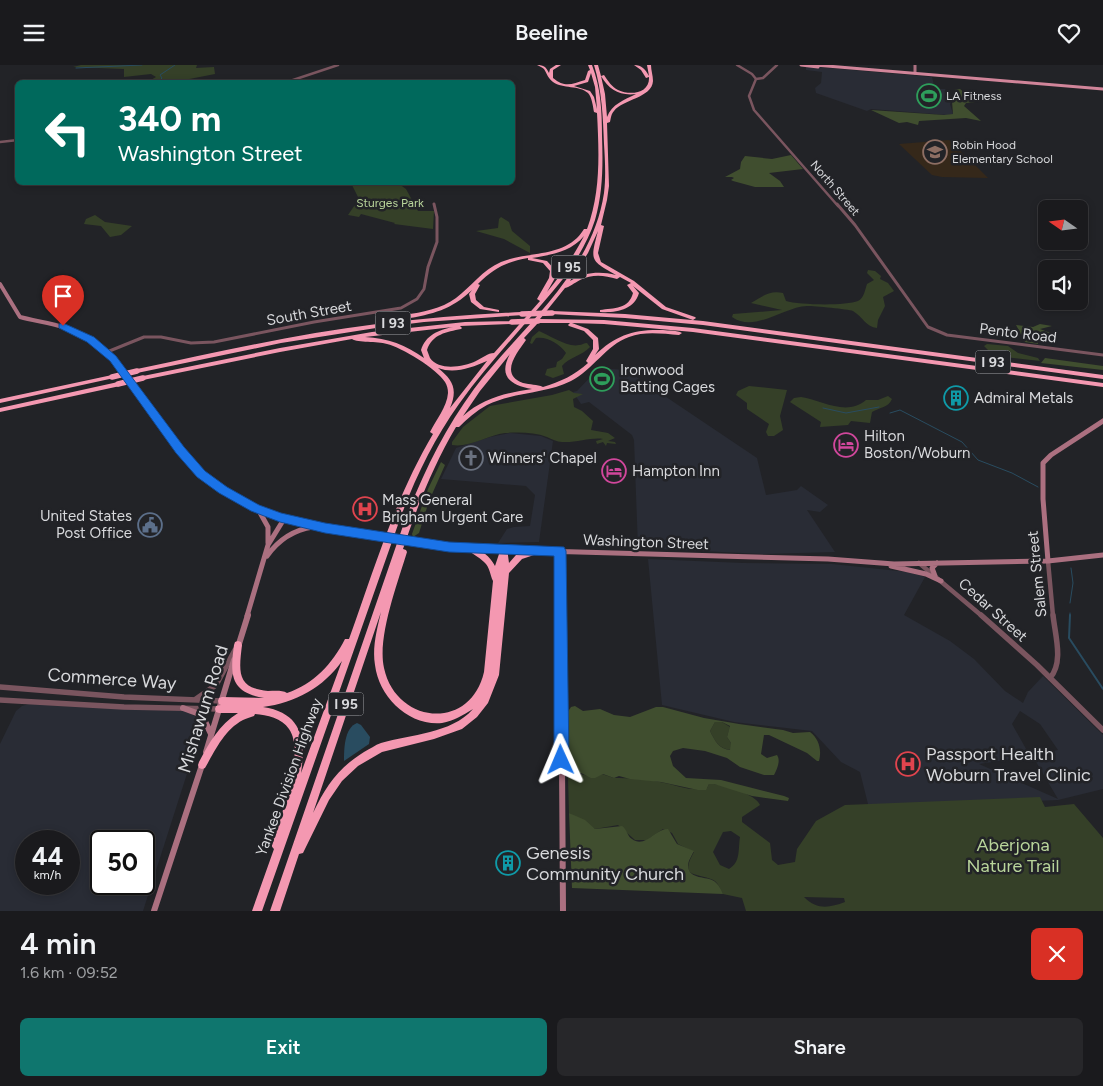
<!DOCTYPE html>
<html lang="en">
<head>
<meta charset="utf-8">
<style>
  :root { --surface:#1a1a1d; --page:#27272a; --text:#f1f3f6; --muted:#9fa1a4; --line:#38383b; --accent:#0f766e }
  body { margin:0; font-family:Figtree,sans-serif; background:var(--page); color:var(--text); height:100vh; display:flex; flex-direction:column; font-size:19px; white-space:nowrap }
  * { box-sizing:border-box; margin:0 }
  p { font-size:16px; color:var(--muted) }
  .icon { flex:none; width:28px; height:28px; fill:none; stroke:currentColor; stroke-width:2; stroke-linecap:round; stroke-linejoin:round }
  .map { position:relative; height:846px; overflow:hidden }
  .panel { display:flex; flex-direction:column; background:var(--surface); flex:1 }
  .panel>* { flex:none }
  .guide { position:absolute; left:15px; top:15px; width:500px; height:105px; border-radius:8px; box-shadow:0 2px 8px #0003,0 0 0 1px var(--line); background:#00695c; color:#fff; overflow:hidden }
  .needle { width:32px; rotate:284deg }
  .controls { position:absolute; left:1038px; top:135px; display:grid; gap:10px }
  .controls a { display:grid; place-items:center; width:50px; height:50px; border-radius:8px; background:var(--surface); box-shadow:0 2px 8px #0003,0 0 0 1px var(--line); font-size:25px }
  .speed { position:absolute; left:15px; top:765px; display:flex; gap:10px; font-size:25px; font-weight:700; text-align:center }
  .speed>* { display:grid; place-content:center; width:65px; height:65px; border-radius:50%; background:var(--surface); box-shadow:0 2px 8px #0003,0 0 0 1px var(--line); line-height:1 }
  .speed small { font-size:12px; font-weight:400 }
  .speed .limit { border:2px solid #111; border-radius:8px; background:#fff; color:#111 }
  .pin { position:absolute; display:grid; place-items:center; width:42px; height:42px; color:#fff; margin:-51px -21px; border-radius:50% 50% 50% 0; rotate:-45deg; box-shadow:0 0 5px #0007 }
  .pin .icon { rotate:45deg }
  .me { position:absolute; width:55px; margin:-28px; rotate:359deg; stroke-linejoin:round; filter:drop-shadow(0 0 4px #0008) }
  .turn { display:flex; align-items:center; gap:18px; height:105px; padding:0 20px; font-size:22px }
  .turn .icon { width:65px; height:65px; stroke-width:2.5 }
  .turn b { display:block; font-size:35px; line-height:42px }
  .round { display:grid; place-items:center; flex:none; width:52px; height:52px; border-radius:8px; background:var(--page) }
  .overview { display:flex; align-items:center; justify-content:space-between; height:85px; padding:0 20px }
  h1 { font-size:30px; font-weight:600; line-height:38px }
  .button { display:flex; gap:10px; margin-top:auto; padding:10px 20px }
  .button a { flex:1; height:58px; border-radius:8px; background:var(--accent); color:#fff; font-size:20px; font-weight:600; line-height:58px; text-align:center }
  .button a+a { background:var(--page); color:var(--text) }
  header { display:flex; justify-content:space-between; align-items:center; height:65px; padding:0 20px; background:var(--surface); font-size:22px; font-weight:600 }
  .map>svg:first-child { display:block }
</style>
</head>
<body>
<header><svg class="icon" aria-label="menu" viewBox="0 0 24 24"><path d="M4 6h16M4 12h16M4 18h16"/></svg>Beeline<svg class="icon" aria-label="heart" viewBox="0 0 24 24"><path d="M12 20l-8-8c-3-5 5-10 8-4 3-6 11-1 8 4z"/></svg></header>
<div class="map">
<svg width="1103" height="846" viewBox="0 0 1103 846">
  <rect width="100%" height="100%" fill="#222327"/>
  <path fill="#292c35" fill-rule="evenodd" d="M806,1L932,12L935,24H945L953,33L950,39L953,49L947,50L871,44L867,46L816,28L815,23L821,18L822,7L806,5Z
    M599,303L626,305L757,393L766,430L797,425L801,421L828,440L820,447L807,445L835,487L763,489L638,483L634,375L632,370L589,337L581,339L573,327L577,326Z
    M510,368L541,371L553,376L539,477L498,478L507,464L514,462L530,461L535,430L526,421L441,414L456,383L490,372Z
    M648,494L743,498L832,499L908,507L925,512L904,550L950,576L974,594L1005,626L1023,638L1028,627L1043,611L1103,670V724L1058,735L869,743L860,707L841,697L812,666L734,657L662,640ZM1020,646L1040,659L1058,685L1032,690L1058,734L979,699L1030,691L1012,659Z
    M29,639L187,646L199,654L201,665L143,846H0V679L16,646L22,641ZM26,776H69V819H26ZM101,776H144V819H101Z"/>
  <path fill="#35281a" d="M949,75L979,104L988,113L942,112L932,110L899,79Z"/>
  <path fill="#354028" fill-rule="evenodd" d="M81,0H197L196,3L214,2L215,9L174,17H151L149,16L156,12L151,9L124,12V4L73,2Z
    M399,119L406,124L418,146H434L433,164L394,159L395,158L361,149L359,152L348,150L359,134L352,120Z
    M95,150L105,157L132,161L121,170L110,172L101,161L84,159L86,154Z
    M501,152L509,157L512,166L530,181V188L504,174L476,166L498,163L499,154Z
    M868,205L875,206L881,211L880,214L888,218L894,226L883,232L885,241L878,255L877,263C866,262 863,252 853,246C848,244 815,241 807,241C783,242 755,268 732,252L733,249L782,245L751,238C762,232 769,225 783,228L786,236C799,240 846,241 858,236C864,233 865,225 867,219L874,215L867,208Z
    M539,266C549,270 568,283 579,280C582,280 584,278 587,278L590,282C582,291 569,292 562,301L564,309L553,313L545,310L547,304L556,302L557,297L562,294L566,288C560,279 547,271 536,273L532,279L530,278L532,272Z
    M987,279L1008,281L1018,288L1038,293L1040,296L987,290L988,285L984,281Z
    M749,321L787,325L780,351L783,365L774,371H768L766,367L769,359L747,344V338L736,330L738,326Z
    M569,325L574,328L583,329L573,334L574,342L582,346L593,356L591,365L608,368L615,373L608,376L615,377L616,379L607,378L606,381L603,377L597,379L596,376L603,374C592,372 576,378 562,377C557,377 552,374 547,372C534,367 519,367 505,368C488,370 469,383 452,380V377L463,362L490,341L552,330Z
    M888,331L892,334C888,343 880,342 872,347L870,358L851,356L848,360L820,362L821,357L790,337L794,333L801,332C822,335 846,352 866,335H878Z
    M715,657H722L730,662L727,672L731,678V685C719,684 715,676 710,666Z
    M570,708C582,707 591,715 602,709C606,710 610,712 614,713C628,713 645,714 660,717C676,720 691,727 707,723L709,719H714C725,721 756,729 760,740L742,752V757L770,778L772,795L778,800L795,797L797,784L816,756L845,740L1040,732L1045,742L1074,739L1103,773V846H746L742,833L723,829C720,824 718,816 711,814C694,808 680,812 694,787L678,779L672,768L663,764L647,775H635L618,760L595,764L569,748L568,712ZM731,766L740,772C738,784 741,797 729,804L720,800L713,787L723,767ZM804,832L844,833L845,837C829,843 817,845 804,832Z"/>
  <path fill="#404e2f" fill-rule="evenodd" d="M960,24L975,37L966,38L964,41L981,56L966,53L919,56L918,60L907,57L899,58L871,45L944,50L953,49L952,36L957,30L954,25Z
    M791,90L803,104L769,108L780,116L784,122H755L733,116L731,115L734,113L732,112H725L740,104L741,97L745,91L772,94Z
    M1040,259L1052,261L1040,264L1056,270L1044,271L1046,274L1038,275V279L1025,277L1016,260L1033,262Z
    M1045,293L1103,301V305L1041,298Z
    M441,397L445,400L429,436L419,468L413,472L412,469L428,424Z
    M575,641L583,646L600,644L614,650L630,652L656,642H663L704,653L739,659L783,665L793,668L810,667C819,674 822,685 819,696H817L807,688L769,670H764L761,689L767,693L777,690C781,696 777,704 774,710H764L740,702L727,693L705,686L683,683L673,686L670,691L673,701L686,713L721,715L784,731L789,733L788,736L752,731L714,719H709L706,725H698L661,717L630,714L619,711L614,713L603,709L595,713H591L581,708L569,709L567,648L571,642ZM715,657H722L730,661L727,672L731,678L730,685C719,684 715,676 710,666Z
    M569,748L585,755L595,764L622,761C627,764 627,771 632,774C645,784 656,763 668,764L677,779L694,786C692,790 688,796 688,801C689,815 707,811 714,816C719,820 721,824 723,829L572,823Z"/>
  <path fill="#294c60" d="M357,658L361,660L370,672L369,679L344,696C344,685 344,663 357,658Z"/>
  <g fill="none" stroke-linecap="round" stroke-linejoin="round">
    <path stroke="#294c60" stroke-width="1" d="M76,3L142,0
      M157,18L162,13L160,10L175,0
      M823,343L846,348L879,342
      M890,348L900,345L962,377L978,395L1012,408L1038,422
      M1070,538L1073,518L1071,503
      M1070,551V548"/>
    <path stroke="#294c60" stroke-width="2" d="M1070,550L1069,573L1103,624"/>
    <path stroke="#7a555f" stroke-width="2.5" d="M737,0L752,9L756,14L749,31L754,45L838,141
      M756,14L763,13L777,0
      M284,18L338,0
      M0,77L18,75"/>
    <path stroke="#7a555f" stroke-width="3" d="M837,139L855,160L928,262L947,270L1103,290
      M107,287L144,272H161L191,278L214,277L314,257L401,243L417,234L424,224L428,202L437,177V152L434,139"/>
    <path stroke="#7a555f" stroke-width="4.5" d="M1048,496L1053,551
      M919,498L982,551"/>
    <path stroke="#7a555f" stroke-width="5.5" d="M981,550L1037,600L1103,665
      M1050,613C1064,597 1055,570 1053,550
      M0,622L124,632L222,636
      M196,634L216,620L235,585
      M0,635L124,642L219,644"/>
    <path stroke="#ab7080" stroke-width="3" d="M915,0V8"/>
    <path stroke="#ab7080" stroke-width="4" d="M0,219L20,252C35,256 51,258 66,263C96,273 116,296 134,320"/>
    <path stroke="#ab7080" stroke-width="5" d="M133,319C156,351 178,389 208,415C214,420 221,423 228,427C274,454 317,462 369,470
      M258,444L268,462V478
      M419,478L469,484L828,494L894,499L1048,496L1103,490
      M560,486L561,551
      M267,491C279,474 293,465 313,462
      M1048,496L1043,434V398L1051,390L1103,356
      M891,501L926,509L941,516
      M935,511L932,503L937,498
      M247,551L268,480L284,454"/>
    <path stroke="#ab7080" stroke-width="6" d="M561,550L563,846
      M238,582L248,550
      M183,643L202,650L211,669
      M206,687L234,595
      M154,846L203,697"/>
    <path stroke="#d1859a" stroke-width="3" d="M801,0L818,2
      M815,0L1103,24"/>
    <path fill="#f498b1" fill-rule="evenodd" d="M537,0C544,0 546,2 549,8L550,4L556,0H561L553,5V13C565,23 572,19 585,15L588,6L590,5L588,0H592C601,23 602,47 602,71C603,99 603,128 595,155C589,174 578,192 567,209C532,253 492,293 459,339C434,374 415,413 400,454L262,846H252L274,784L273,783L271,780C280,754 306,688 289,664C282,653 267,650 255,649L254,651C250,652 246,654 243,655C224,665 215,686 205,703L202,704L199,703L198,700L199,697C209,678 219,660 238,648H219L216,647L215,644L216,641L221,640L219,639L218,636L219,633L222,632L264,633C230,627 230,610 234,580L235,577L238,576L241,577L242,580C239,606 236,623 268,626C275,626 282,625 287,628C314,619 332,599 345,574H349C374,505 395,433 433,369L430,367C436,355 447,342 448,328C448,324 447,320 445,317C437,304 401,282 387,279C377,276 358,278 352,274L280,287L143,315L140,313L143,311L280,283L372,267L465,257L514,256V258L512,259L460,261L462,263L461,264C447,267 432,269 427,285C428,288 429,290 430,293C439,306 463,302 476,296C482,293 488,288 494,288L540,236L537,234L549,213L550,206L543,198L528,195V193C506,197 494,203 478,219L480,220L475,229L476,235L484,242L499,245V247L480,244L471,237L469,229L472,225C451,245 433,249 405,254L402,252L405,250C422,247 441,244 456,233C471,222 482,205 501,197C525,187 557,192 577,173C580,170 582,167 584,164H587C601,127 599,87 597,48L594,47C593,42 592,32 588,28C579,20 563,24 553,17C548,13 547,9 544,4C542,2 539,1 537,0ZM591,8L595,22L597,44L594,32L590,26L574,21L588,17ZM584,171C573,192 561,210 547,227L555,213L556,206L547,196L532,193C550,190 571,187 584,171ZM453,262C438,265 426,270 421,285L424,293C406,280 388,273 365,272ZM487,296L450,343C458,324 453,315 438,303C454,309 471,303 487,296ZM342,596L301,708C306,674 302,648 263,642C295,638 324,622 342,596Z
      M594,0H598L601,11L604,10C608,16 612,22 618,25C631,31 650,28 649,12L646,13L641,5L634,0C642,0 645,4 649,11L647,0H651C651,5 653,11 653,16C652,33 623,34 614,46C611,49 611,53 610,57L607,58L609,121L607,135L601,160L604,161L598,188L601,197L634,216L666,242L695,252L696,253L693,255L662,244L633,221L639,228C634,245 616,248 600,247V245C614,243 629,244 633,228L627,220L631,218L620,212L617,214C604,210 592,209 580,215C574,218 570,222 565,223L540,254L604,255L693,263L1103,318V322L693,267L604,259L572,258L588,264L598,273L599,284L595,290C616,270 634,264 663,265C669,266 677,265 682,268L679,270C663,269 645,266 629,272C606,280 593,305 571,316C545,329 513,327 487,340C476,346 467,354 459,362H456C433,401 417,442 403,484L406,485L407,487C398,517 377,572 384,603C396,659 470,667 484,607L493,516C490,510 490,502 484,497C479,492 472,489 467,484L468,482L471,481C481,485 490,491 495,501L501,483L504,482L507,483L509,498L516,490L537,483L540,484L541,486L540,488L522,494L509,508L499,610L488,638L477,652L462,664L434,674L382,687L358,701L342,716L329,735L303,788L299,789L280,846H270L404,458C422,410 444,365 474,324C521,262 592,209 604,128C606,111 605,95 604,79C603,52 602,26 594,0ZM601,11C609,25 620,31 636,29C624,35 612,39 607,52L605,29ZM598,166C590,196 590,195 616,210C600,206 585,207 570,216L588,188ZM538,258H570L568,260L569,261L584,266L593,275V284L586,296L588,298C575,310 560,317 543,322C537,319 530,320 523,318C499,309 517,288 526,275L524,273ZM510,289C498,311 510,320 532,324C506,328 483,333 463,351L480,326ZM381,547C377,564 372,583 375,600C379,632 408,661 442,658C454,656 463,650 473,644C451,669 411,669 381,678C375,680 370,684 364,687C338,703 326,721 313,748Z
      M552,246L625,249L703,256L1103,310V314L703,260L625,253L550,249L549,248Z
      M522,247L524,248V250L424,257L376,263L281,278L137,308L134,306L137,304C217,287 296,269 377,259C425,253 474,249 522,247Z
      M112,310L115,312L114,313L0,338V334Z
      M118,317L121,319L120,321L0,347V343Z"/>
    <path stroke="#ab7080" stroke-width="5" d="M369,470L419,478"/>
    <path stroke="#f498b1" stroke-width="5.5" d="M522,249L552,248
      M512,257L538,256
      M112,312L137,306
      M118,319L143,313"/>
  </g>
  <path fill="#1a73e8" stroke="#114b97" d="M63,258L94,272L116,291L184,382L205,406L227,422L259,440L281,448L325,458L449,477L564,482L566,486L569,695L566,701L561,703L556,701L554,695V491L449,487L325,468L280,457L251,446L219,428L197,412L176,388L110,296L87,277L59,263V259Z"/>
  <defs>
    <g id="stadium-ring" transform="scale(1.25)"><circle r="9.5" fill="#222327" stroke="#2e9e5b" stroke-width="1.5"/><path d="M0-5a6.5 5 0 1 0 0 10a6.5 5 0 1 0 0-10ZM-3.5-1.8h7v3.6h-7Z" fill="#2e9e5b"/></g>
    <g id="school-ring" transform="scale(1.25)"><circle r="9.5" fill="#222327" stroke="#8d6e63" stroke-width="1.5"/><path d="M0-5L7-2L0 1L-7-2ZM-4 1L0 2.5L4 1V4Q0 6-4 4Z" fill="#8d6e63"/></g>
    <g id="building-ring" transform="scale(1.25)"><circle r="9.5" fill="#222327" stroke="#0f9aa8" stroke-width="1.5"/><path d="M-4-6H4V6H1V3H-1V6H-4ZM-2.5-4.3h1.7v1.8h-1.7ZM.8-4.3h1.7v1.8H.8ZM-2.5-1h1.7V.8h-1.7ZM.8-1h1.7V.8H.8Z" fill="#0f9aa8"/></g>
    <g id="hotel-ring" transform="scale(1.25)"><circle r="9.5" fill="#222327" stroke="#d1479c" stroke-width="1.5"/><path d="M-6-4.5h1.5V1H6V5H4.5V3h-9V5H-6ZM-4 0a1.8 1.8 0 1 1 3.6 0ZM.5 0V-2.5h3Q6-2.5 6 0Z" fill="#d1479c"/></g>
    <g id="church-ring" transform="scale(1.25)"><circle r="9.5" fill="#222327" stroke="#6b7280" stroke-width="1.5"/><path d="M-1.2-6h2.4v3.5h3.3v2.4h-3.3V6h-2.4V-.1h-3.3v-2.4h3.3Z" fill="#6b7280"/></g>
    <g id="hospital-ring" transform="scale(1.25)"><circle r="9.5" fill="#222327" stroke="#e0444e" stroke-width="1.5"/><path d="M-5-5h3v3.5h4V-5h3V5h-3V1.5h-4V5h-3Z" fill="#e0444e"/></g>
    <g id="civic-ring" transform="scale(1.25)"><circle r="9.5" fill="#222327" stroke="#5c6f8a" stroke-width="1.5"/><path d="M-.6-6.5H3V-4.5H.6V-3L4-1V1h2V6H-6V1h2V-1L-.6-3ZM-1.2 2.5V6h2.4V2.5Z" fill="#5c6f8a"/></g>
  </defs>
  <g fill-rule="evenodd">
    <use href="#stadium-ring" x="929" y="31"/>
    <use href="#school-ring" x="935" y="87"/>
    <use href="#stadium-ring" x="602" y="314"/>
    <use href="#building-ring" x="956" y="333"/>
    <use href="#hotel-ring" x="846" y="380"/>
    <use href="#church-ring" x="471" y="393"/>
    <use href="#hotel-ring" x="614" y="406"/>
    <use href="#hospital-ring" x="365" y="444"/>
    <use href="#civic-ring" x="150" y="460"/>
    <use href="#hospital-ring" x="908" y="699"/>
    <use href="#building-ring" x="508" y="798"/>
  </g>
  <g text-anchor="middle" dominant-baseline="central" stroke-width="5" stroke-linejoin="round" paint-order="stroke">
    <g font-size="12" fill="#d8d9dc" stroke="#222327" text-anchor="start">
      <text x="946" y="31">LA Fitness</text>
      <text x="952" y="80">Robin Hood<tspan x="952" dy="14">Elementary School</tspan></text>
    </g>
    <g font-size="12" fill="#d8d9dc" stroke="#222327">
      <text transform="translate(835 123) rotate(49)">North Street</text>
    </g>
    <g font-size="12" fill="#b9d59b" stroke="#222327">
      <text x="390" y="138">Sturges Park</text>
    </g>
    <g fill="#222327" stroke="#a1a2a6" stroke-width="1">
      <rect x="551.5" y="190.5" width="35" height="23" rx="4"/>
      <rect x="375.5" y="246.5" width="35" height="23" rx="4"/>
      <rect x="975.5" y="285.5" width="35" height="23" rx="4"/>
      <rect x="328.5" y="627.5" width="35" height="23" rx="4"/>
    </g>
    <g font-size="14" font-weight="bold" fill="#d8d9dc">
      <text x="569" y="202">I 95</text>
      <text x="393" y="258">I 93</text>
      <text x="993" y="297">I 93</text>
      <text x="346" y="639">I 95</text>
    </g>
    <g font-size="15" fill="#d8d9dc" stroke="#222327">
      <text transform="translate(309 248) rotate(-10)">South Street</text>
      <text transform="translate(1018 268) rotate(7)">Pento Road</text>
      <text transform="translate(646 477) rotate(2)">Washington Street</text>
      <text transform="translate(1037 509) rotate(-96)">Salem Street</text>
      <text transform="translate(993 545) rotate(42)">Cedar Street</text>
      <text transform="translate(289 712) rotate(-70)">Yankee Division Highway</text>
    </g>
    <g font-size="15" fill="#d8d9dc" stroke="#222327" text-anchor="start">
      <text x="620" y="305">Ironwood<tspan x="620" dy="17">Batting Cages</tspan></text>
      <text x="974" y="333">Admiral Metals</text>
      <text x="864" y="371">Hilton<tspan x="864" dy="17">Boston/Woburn</tspan></text>
      <text x="488" y="393">Winners' Chapel</text>
      <text x="632" y="406">Hampton Inn</text>
      <text x="382" y="435">Mass General<tspan x="382" dy="17">Brigham Urgent Care</tspan></text>
      <text x="132" y="451" text-anchor="end">United States<tspan x="132" dy="17">Post Office</tspan></text>
    </g>
    <g font-size="18" fill="#d8d9dc" stroke="#222327">
      <text transform="translate(112 614) rotate(4)">Commerce Way</text>
      <text transform="translate(203 644) rotate(-73)">Mishawum Road</text>
    </g>
    <g font-size="18" fill="#d8d9dc" stroke="#222327" text-anchor="start">
      <text x="926" y="689">Passport Health<tspan x="926" dy="21">Woburn Travel Clinic</tspan></text>
      <text x="526" y="788">Genesis<tspan x="526" dy="21">Community Church</tspan></text>
    </g>
    <g font-size="18" fill="#b9d59b" stroke="#222327">
      <text x="1013" y="780">Aberjona<tspan x="1013" dy="21">Nature Trail</tspan></text>
    </g>
  </g>
</svg>
<div class="controls">
<a><svg class="needle" viewBox="-14 -14 28 28"><path d="M0-13l5 13h-10z" fill="#e53935"/><path d="M0 13l5-13h-10z" fill="#9fa1a4"/></svg></a>
<a><svg class="icon" aria-label="sound" viewBox="0 0 24 24"><path d="M4 9h4l5-4v14l-5-4H4zM17 9q2 3 0 6"/></svg></a>
</div>
<div class="speed"><div>44<small>km/h</small></div><div class="limit">50</div></div>
<div class="pin" style="left:63px;top:261px;background:#d93025"><svg class="icon" aria-label="arrive" viewBox="0 0 24 24"><path d="M6 21V4h12l-3 4 3 4H6"/></svg></div>
<svg class="me" style="left:561px;top:695px" viewBox="-20 -20 40 40"><path d="M0-17L14 15 0 8-14 15z" fill="#1a73e8" stroke="#fff" stroke-width="4"/></svg>
<div class="guide">
<div class="turn"><svg class="icon" aria-label="left" viewBox="0 0 24 24"><path d="M17 20v-9H6M10 6l-5 5 5 5"/></svg><div><b>340 m</b>Washington Street</div></div>
</div>
</div>
<section class="panel">
<div class="overview"><div><h1>4 min</h1><p>1.6 km · 09:52</p></div><a class="round" style="background:#d93025;color:#fff"><svg class="icon" aria-label="close" viewBox="0 0 24 24"><path d="M6 6l12 12M18 6L6 18"/></svg></a></div>
<div class="button"><a>Exit</a><a>Share</a></div>
</section>
</body>
</html>
